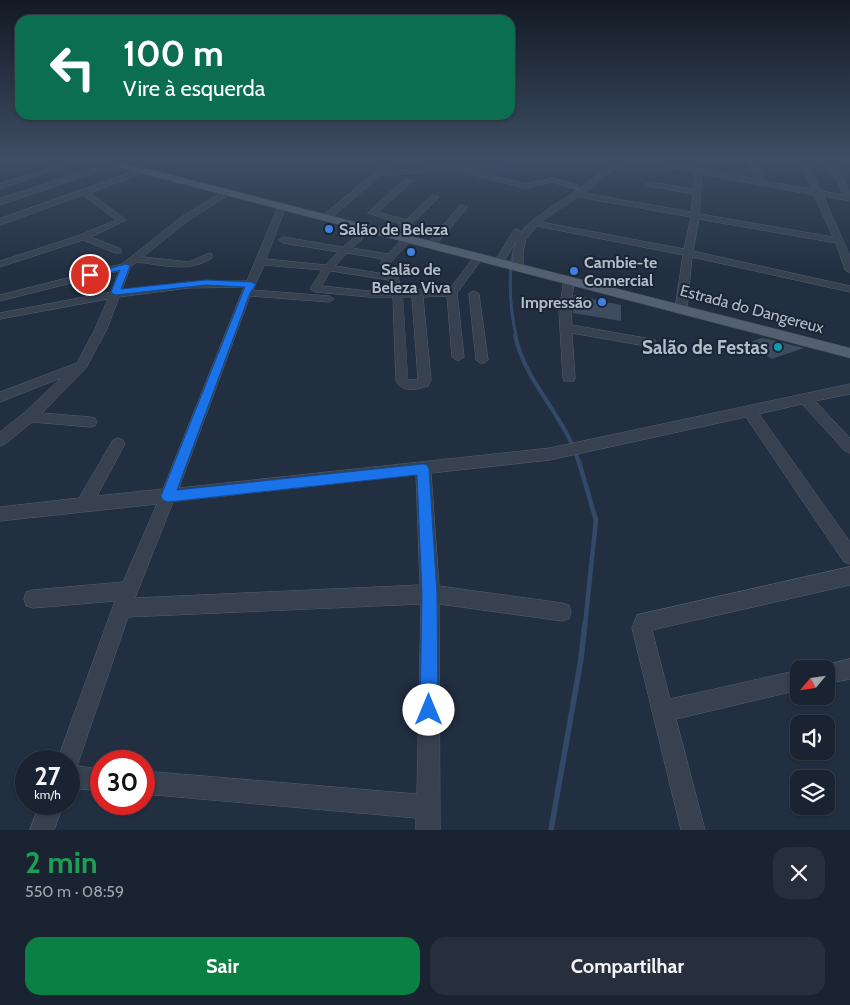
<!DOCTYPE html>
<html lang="pt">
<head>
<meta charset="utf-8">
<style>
  :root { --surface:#1a2331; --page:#272f3d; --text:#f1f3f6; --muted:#9fa4ab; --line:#38404d; --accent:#0b8043 }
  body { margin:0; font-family:Cabin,sans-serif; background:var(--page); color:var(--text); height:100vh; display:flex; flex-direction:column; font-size:19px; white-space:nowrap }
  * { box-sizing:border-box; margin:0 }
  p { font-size:16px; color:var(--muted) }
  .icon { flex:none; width:28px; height:28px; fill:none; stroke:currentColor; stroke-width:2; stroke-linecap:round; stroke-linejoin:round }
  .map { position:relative; height:830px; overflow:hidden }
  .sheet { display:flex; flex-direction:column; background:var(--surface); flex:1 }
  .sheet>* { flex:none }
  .banner { position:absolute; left:15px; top:15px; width:500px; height:105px; border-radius:15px; box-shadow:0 1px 4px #0004,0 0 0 1px var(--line); background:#0b6e4f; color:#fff; overflow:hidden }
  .needle { width:32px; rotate:241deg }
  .controls { position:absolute; left:790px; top:660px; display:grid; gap:10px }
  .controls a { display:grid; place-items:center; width:45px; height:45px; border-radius:10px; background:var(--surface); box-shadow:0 1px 4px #0004,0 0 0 1px var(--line); font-size:25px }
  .speed { position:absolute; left:15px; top:750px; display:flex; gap:10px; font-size:25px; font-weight:700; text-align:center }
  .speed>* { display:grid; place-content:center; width:65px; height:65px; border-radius:50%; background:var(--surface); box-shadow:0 1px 4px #0004,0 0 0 1px var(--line); line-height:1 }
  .speed small { font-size:12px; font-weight:400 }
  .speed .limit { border:8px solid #d22; background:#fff; color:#111 }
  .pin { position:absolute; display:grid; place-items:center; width:42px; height:42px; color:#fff; margin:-21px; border:2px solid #fff; border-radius:50%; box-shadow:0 1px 5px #0007 }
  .me { position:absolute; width:55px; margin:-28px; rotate:0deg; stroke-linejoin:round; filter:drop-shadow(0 0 4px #0008) }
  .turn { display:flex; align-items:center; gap:18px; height:105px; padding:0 25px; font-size:22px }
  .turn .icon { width:65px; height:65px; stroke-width:2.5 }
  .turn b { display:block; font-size:35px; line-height:42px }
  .round { display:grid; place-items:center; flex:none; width:52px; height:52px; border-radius:15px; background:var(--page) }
  .summary { display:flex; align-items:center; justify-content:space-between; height:85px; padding:0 25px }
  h1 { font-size:30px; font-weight:800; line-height:38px; color:#1e9e55 }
  .cta { display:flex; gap:10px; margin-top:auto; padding:10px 25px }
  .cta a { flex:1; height:58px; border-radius:15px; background:var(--accent); color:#fff; font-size:20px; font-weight:800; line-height:58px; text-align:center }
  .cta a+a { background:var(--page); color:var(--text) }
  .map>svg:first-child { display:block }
</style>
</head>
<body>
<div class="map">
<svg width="850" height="830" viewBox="0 0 850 830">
  <rect width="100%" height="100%" fill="#222f41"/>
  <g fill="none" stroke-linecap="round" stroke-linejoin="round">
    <path stroke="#344969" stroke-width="2.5" d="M616,164L624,158
      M520,236L525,228L538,217"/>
    <path stroke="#344969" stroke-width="3" d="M516,336C510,308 505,260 521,235"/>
    <path stroke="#344969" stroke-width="4" d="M515,335C525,383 566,417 579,463"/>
    <path stroke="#344969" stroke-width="4.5" d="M579,462L596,520L585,625"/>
    <path stroke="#344969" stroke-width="5.5" d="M551,830L581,659L585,623"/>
  </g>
  <path fill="#3e4c61" d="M574,295L621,305V321L573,313Z
    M761,338L768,339L804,348L771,359L751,342Z"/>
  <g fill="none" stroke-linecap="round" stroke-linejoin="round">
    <g stroke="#545f6e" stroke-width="1">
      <path id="minor" d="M16,158H26L0,167V163Z
        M79,158H89L0,189V184Z
        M393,158H401L386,171L452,166L459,158H466L460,165L560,158H589L585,160L465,169L526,184L552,178L578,185V189H575L552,182L526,188L451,170L380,176L330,219H324V215Z
        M626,158H640L756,179L746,158H753L764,181L812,189L798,158H805L821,191L843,195L837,180L818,158H826C838,171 850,182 850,201L823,196L850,256V273L845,270L836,243L699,219L693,251L850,286V292L692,257L687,309L681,312L675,309L683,255L537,226L526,239L523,252V268L519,269L514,266L513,252L517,240L503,263H497L495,261L514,230L517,229L522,232L518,238C535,213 560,203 584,185C598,175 610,164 626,158ZM632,161L695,172L693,189L650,182L646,184L650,186L693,194L691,212L584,193L611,172ZM702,174L814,195L833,237L700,214ZM578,197L691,217L684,249L541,222Z
        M114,162L121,164L0,205V199Z
        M141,169L148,171L90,193L126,220L91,237L121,249V253H115L83,240L0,267V261L80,235L116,220L83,195L0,225V219Z
        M406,179L413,181L378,212L406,220L432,195L439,197L404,231L401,232L396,229L401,224L368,213Z
        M226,190L233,192L186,222L143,257L189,262L209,253L212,254V258C189,273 164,265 137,262L130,267L122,290L188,282L247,281L279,204L282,203L286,206L266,259L326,265L338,252L283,243L278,240L283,237L343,247L369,225L374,228L372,230L352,248L388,254L405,236H411L413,238L388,265H382L380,263L383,259L347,253L335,266L398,276L401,290H449L476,254H482L484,256L457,293L464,357L458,361L452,357L447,296L423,297L431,380L428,386C416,390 403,393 396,381L393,297H369L315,292L310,289L322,270L264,265L253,290L329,296L334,299L329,302L250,296L179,488L550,448L850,384V394L815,401L850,438V453L845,451L802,404L759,414L850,542V564L844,562L746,417L550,460L431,473L439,586L562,603L569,605L571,612L569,619L562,621L439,604L440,830H416V818L144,794V771L417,794L421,604L128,617L77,766L101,769V791L69,788V761H57L115,601L33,608L26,606L24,599L26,592L33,590L123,582L157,504L0,521V507L79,498L113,440L118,438L123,440L125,444L97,496L163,489L244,287L188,288L119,297L107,329L86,368L42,413L90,417L95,418L97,422L95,426L90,427L32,422L5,444L0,446V432L24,413L61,378L0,402V392L77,363L95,329L108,299L0,319V313L111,292L119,271L0,301V295L122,264L180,218ZM331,271L389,280L391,291H369L322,286ZM403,297H412L418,379L408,380ZM416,475L420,585L135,598L173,502Z
        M461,205L468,207L435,246H429V242Z
        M569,276L574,279L571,312L572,325L651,339L655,340L657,343L655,346L651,347L572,333L575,378L574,381H564L563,378L559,312L564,279Z
        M474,291L479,294L488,360L482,364L476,360L469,294Z
        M850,567V585L652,630L670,699L799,670V690L676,719L705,830H681L632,628L637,615Z
        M850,659V679L826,684V669H818L819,667Z
        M40,804H64L54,830H30Z"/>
    </g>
    <g stroke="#404a59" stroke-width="1">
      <path id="major" d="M89,158H104L850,348V358L91,160Z"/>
    </g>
    <use href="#minor" fill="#374150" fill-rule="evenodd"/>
    <use href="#major" fill="#546070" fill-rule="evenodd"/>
  </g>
  <linearGradient id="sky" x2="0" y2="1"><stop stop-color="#131a24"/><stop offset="0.58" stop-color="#3e4d65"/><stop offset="1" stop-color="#3e4d65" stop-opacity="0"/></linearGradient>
  <rect width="850" height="274" fill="url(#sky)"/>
  <path fill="#1a73e8" stroke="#114b97" d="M126,264L130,266L121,289L206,280L251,282L256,284L250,293L177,490L423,464L427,465L429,469L437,594L438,710L435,717L429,719L423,717L420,710L422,594L417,475L168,502L163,500L161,496L245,287L206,285L115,295L111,292L120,270L90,278L86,275Z"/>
  <g fill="#3f7fe0" stroke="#1b2635" stroke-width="2">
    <circle cx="329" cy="229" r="5"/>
    <circle cx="411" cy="252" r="5"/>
    <circle cx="574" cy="271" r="5"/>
    <circle cx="602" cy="302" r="5"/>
  </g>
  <circle fill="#0f9aa8" stroke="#1b2635" stroke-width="2" cx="778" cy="347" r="5"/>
  <g text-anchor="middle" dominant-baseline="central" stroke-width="4" stroke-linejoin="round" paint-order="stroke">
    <g font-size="16" font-weight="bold" fill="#b3bccb" stroke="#1b2635" text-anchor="start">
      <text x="339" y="229">Salão de Beleza</text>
      <text x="584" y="262">Cambie-te<tspan x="584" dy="18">Comercial</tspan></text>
      <text x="411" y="269" text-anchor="middle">Salão de<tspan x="411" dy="18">Beleza Viva</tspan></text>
      <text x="592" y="302" text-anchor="end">Impressão</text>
    </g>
    <g font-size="16" fill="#b3bccb" stroke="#1b2635">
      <text transform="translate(752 309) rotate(15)">Estrada do Dangereux</text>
    </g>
    <g font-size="19" font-weight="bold" fill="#b3bccb" stroke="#1b2635" text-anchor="end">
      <text x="768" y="347">Salão de Festas</text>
    </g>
  </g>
</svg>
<div class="controls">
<a><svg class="needle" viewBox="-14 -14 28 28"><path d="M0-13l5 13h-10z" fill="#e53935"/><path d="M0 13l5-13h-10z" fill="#9fa4ab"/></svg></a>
<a><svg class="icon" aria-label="sound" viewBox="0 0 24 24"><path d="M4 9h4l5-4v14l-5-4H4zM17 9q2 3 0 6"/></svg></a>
<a><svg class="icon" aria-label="layers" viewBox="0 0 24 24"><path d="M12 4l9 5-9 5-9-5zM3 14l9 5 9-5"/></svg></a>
</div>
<div class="speed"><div>27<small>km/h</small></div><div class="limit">30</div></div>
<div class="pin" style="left:90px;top:275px;background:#d93025"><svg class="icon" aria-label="arrive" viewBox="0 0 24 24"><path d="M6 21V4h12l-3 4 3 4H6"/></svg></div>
<svg class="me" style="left:429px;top:710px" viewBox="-20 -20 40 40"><circle r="19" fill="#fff"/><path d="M0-13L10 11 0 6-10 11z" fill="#1a73e8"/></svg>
<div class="banner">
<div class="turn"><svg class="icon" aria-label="left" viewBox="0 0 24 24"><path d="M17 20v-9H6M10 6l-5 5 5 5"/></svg><div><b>100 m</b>Vire à esquerda</div></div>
</div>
</div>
<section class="sheet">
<div class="summary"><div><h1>2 min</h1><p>550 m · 08:59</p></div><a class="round"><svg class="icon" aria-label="close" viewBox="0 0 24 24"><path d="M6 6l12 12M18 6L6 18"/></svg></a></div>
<div class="cta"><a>Sair</a><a>Compartilhar</a></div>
</section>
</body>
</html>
